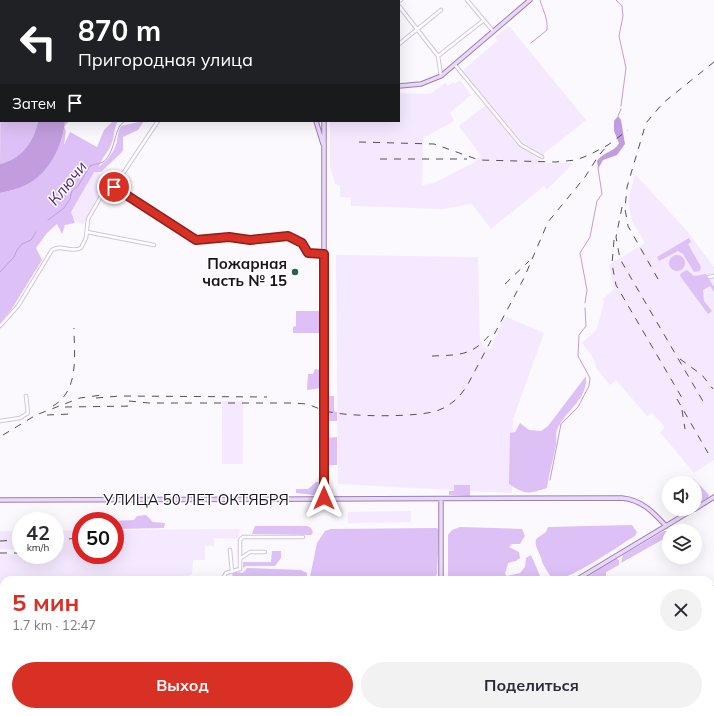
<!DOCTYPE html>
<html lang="ru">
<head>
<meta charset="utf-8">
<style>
  :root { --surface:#fff; --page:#f2f2f3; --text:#2b2b33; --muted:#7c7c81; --accent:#d93025 }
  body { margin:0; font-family:Mulish,sans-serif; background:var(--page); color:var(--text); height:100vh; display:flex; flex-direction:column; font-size:15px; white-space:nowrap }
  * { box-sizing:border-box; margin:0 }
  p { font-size:13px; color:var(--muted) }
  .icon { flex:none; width:22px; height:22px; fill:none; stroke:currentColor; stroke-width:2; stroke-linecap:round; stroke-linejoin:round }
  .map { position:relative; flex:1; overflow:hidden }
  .side { position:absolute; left:0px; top:576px; width:714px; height:140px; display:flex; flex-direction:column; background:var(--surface); border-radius:12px 12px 0 0; box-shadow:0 4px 16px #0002 }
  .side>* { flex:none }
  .top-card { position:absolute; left:0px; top:0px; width:400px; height:122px; box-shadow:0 4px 16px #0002; background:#202124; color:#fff; overflow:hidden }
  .buttons { position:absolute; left:662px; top:476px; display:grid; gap:8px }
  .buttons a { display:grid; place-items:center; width:40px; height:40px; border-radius:50%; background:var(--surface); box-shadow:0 4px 16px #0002; font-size:20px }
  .speed { position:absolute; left:12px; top:512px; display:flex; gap:8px; font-size:20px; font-weight:700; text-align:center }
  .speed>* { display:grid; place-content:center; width:52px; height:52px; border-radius:50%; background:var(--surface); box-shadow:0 4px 16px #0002; line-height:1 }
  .speed small { font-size:10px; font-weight:400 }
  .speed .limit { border:6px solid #d22; background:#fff; color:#111 }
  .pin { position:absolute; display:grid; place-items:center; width:34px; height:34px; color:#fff; margin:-17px; border:2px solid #fff; border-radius:50%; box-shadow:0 1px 4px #0007 }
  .me { position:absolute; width:44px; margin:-22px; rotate:0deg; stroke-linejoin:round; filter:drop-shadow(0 0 3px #0008) }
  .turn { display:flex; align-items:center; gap:14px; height:84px; padding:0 12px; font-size:18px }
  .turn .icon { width:52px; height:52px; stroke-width:2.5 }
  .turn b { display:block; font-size:28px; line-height:34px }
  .then { display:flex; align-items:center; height:38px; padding:0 12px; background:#0003; gap:8px; font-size:15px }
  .round { display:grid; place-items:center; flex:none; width:42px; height:42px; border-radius:21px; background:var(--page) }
  .headline { display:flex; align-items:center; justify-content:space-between; height:68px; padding:0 12px }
  h1 { font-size:24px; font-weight:700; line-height:30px; color:var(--accent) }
  .action { display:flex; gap:8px; margin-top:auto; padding:8px 12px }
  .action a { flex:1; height:46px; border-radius:24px; background:var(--accent); color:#fff; font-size:16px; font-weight:700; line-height:46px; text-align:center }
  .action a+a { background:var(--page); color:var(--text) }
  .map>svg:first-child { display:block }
</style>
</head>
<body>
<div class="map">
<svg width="714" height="716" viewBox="0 0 714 716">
  <rect width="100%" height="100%" fill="#fbf8fe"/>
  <path fill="#f5e9ff" d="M509,26L586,120L542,155L521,141L462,71L497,41L495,37Z
    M460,80L471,95L450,113L454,121L423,138L422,185L434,183L473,163L481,156L459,126L486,105L519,145L544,163H573L547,190L544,186L491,229L472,204L443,209L351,206V198L340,197V186L335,184L330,166V121H399V93L430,94L445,83L448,86L453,82L455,84Z
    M94,171L98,172L106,182L83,225L76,221L72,217L71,212Z
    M635,174L687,231L714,267V460L694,473L660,432L665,427L652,413L647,416L616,380L610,385L597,369L592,356L582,343L597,329L604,301L603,299L614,289L609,265L645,243L632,221L628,203Z
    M336,255L478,257L480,341L483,347L490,350L503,321L507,317L544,333L513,419L512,493L338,484Z
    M222,401H243V464H222Z
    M411,511V522L348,523V512Z
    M240,529L238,539L214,538V546H205V560H193L192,574L180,580H4V638H0V554L55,555V531L81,530V555H115V530Z
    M0,531H21V550L0,549Z
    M0,669L4,675V712H710V682L714,684V716H0Z"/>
  <path fill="#ddc0f6" d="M1,25V121H38C34,142 21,159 0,164Z
    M65,121H69L64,127L66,131L64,145L70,132L97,147L104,130L113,121H118C113,129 115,137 111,145C108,153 101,158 99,167C108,159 114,153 117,141C118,135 118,131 121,126L144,121L138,130L123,137V151L101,172H94L71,212L75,223L65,225L62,234L57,224L47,233L36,248L42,260L11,310L0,323V193C9,191 18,189 26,185C49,173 63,145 65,121Z
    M689,238L691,242L688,244L701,267L700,271L694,272L683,254L678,251L659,261L657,257Z
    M669 263a8 8 0 1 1 16 0a8 8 0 1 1-16 0Z
    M687,270L694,276L706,274L714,287V292L710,286L703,290L704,301L712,311L708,314L680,276L681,273Z
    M296,311H319V333H293V327L296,326Z
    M315,369L320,370L321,388L307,390L308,374H313Z
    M586,376C588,400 565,410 557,430C555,435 557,440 556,445C553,460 549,473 547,488C529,494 525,495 509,484L510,433L515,432L520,423L529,430L541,431L548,426Z
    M326,396H334V411L337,412V421H328L327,419Z
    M337,437V465H326V438Z
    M694,479L709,495L708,498L701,502H695V483H687Z
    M316,482H319V490L314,495L296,493V489H308Z
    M454,485H470V496L449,495V491H454Z
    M146,515L153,522L165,523L164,528L115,529V521H100L111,519L113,521L134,520L137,516Z
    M632,525L637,532L635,536C621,544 565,584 553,579C551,578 543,564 542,562C541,553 534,548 536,539L546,532L548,527Z
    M255,526H307L311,528L313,533L311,535L252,534Z
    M460,527L522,529L525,536L520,544H512L509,547L519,552L520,558L516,561L508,563L505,574L507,576L520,573L525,567L526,558L531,555L540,576L539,580H448V535L452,530Z
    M437,528L439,530L437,574L434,580L310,577L317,543L325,531L331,529Z
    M664,531H668L669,536L621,563L623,555Z
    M272,551H281V558L275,566H246L243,568V562H271Z
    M616,558L619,560V565L606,572V578H693L695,579L582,580Z
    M247,568L301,570L307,573V576L301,578L236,580L232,575L236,572L243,573Z"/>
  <path fill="#c19ddd" d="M618,116L621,120L625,144L617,155L603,160L598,169L597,161C604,151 615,152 619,143L614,131V121Z
    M38,121H65C63,145 49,174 26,185C18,189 9,191 0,193V164C21,159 34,142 38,121Z"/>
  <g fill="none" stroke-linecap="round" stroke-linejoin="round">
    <path stroke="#c19ddd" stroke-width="1" d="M616,0L622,6L623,16L619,36L626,68L621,106
      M190,1V0
      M531,43L547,30C548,18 543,11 540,0
      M618,116L621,109
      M48,220L64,208L70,199L72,191L78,186L90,166C94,164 99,164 103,162C117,152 113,124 126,121
      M0,272L14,257L17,250L22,244L31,240L36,232
      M585,303L587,290L580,253L590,237L597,201L602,194L598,168
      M550,480L561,424L578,407L589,386L590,378L578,356L579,335L586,326L585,308"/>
    <g stroke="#d2c3df" stroke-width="4.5">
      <path id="minor" d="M307,0L308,1
        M348,0V1
        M395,0V1
        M467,0L493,31
        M262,1V0
        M304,1L305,0
        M399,1L401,0
        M399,6L438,56L441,76
        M399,44L441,10
        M438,56L484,20
        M455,65L521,145L542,157
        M114,187L158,121
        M87,232L154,245
        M709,277L714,276
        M0,326L18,306L52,250C61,244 71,253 81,248L86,238L88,219L107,186L114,187L196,240L229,237L250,240L283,236L298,240L306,247L308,253L324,254
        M0,421L20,418L28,413L26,396
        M230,550L232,572
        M241,558L250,552H265
        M222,580L226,573L240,569V540L243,537H303
        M0,679L4,685
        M20,712L23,716"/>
    </g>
    <g stroke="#9982ac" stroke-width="5.5">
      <path id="major" d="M228,0V1
        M399,86L421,84L441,76L530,0
        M316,121L323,144
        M324,498V121
        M441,499V580
        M0,500L622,498C642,500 653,512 666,526
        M695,509L714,497
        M576,580L694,509
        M710,588H714
        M0,645H4"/>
    </g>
    <use href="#minor" stroke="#fff" stroke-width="2.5"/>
    <use href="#major" stroke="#ebd7fb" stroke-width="3.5"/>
    <path stroke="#554f58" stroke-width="1" stroke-dasharray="7 7" stroke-linecap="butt" d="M359,142L434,144L479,160L556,162L576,160L589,155L608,145L628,130
      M380,159H467
      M622,207L616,237L620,259L704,403
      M614,240L612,264L616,285L685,403
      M658,279L628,226L625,209L627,187L646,123L663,103L714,62
      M505,284L529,261
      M432,356C459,355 473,356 491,333
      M680,359L702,375L713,389
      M96,398L120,396L267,397
      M677,399L708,453
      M129,401L149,403H195
      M200,403H293L307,404L320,409
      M53,406C80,390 74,354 74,328
      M65,407L135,406
      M682,410L685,429
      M326,411C345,417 420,418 439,410C452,405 461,396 468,384L524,278L548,222L585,177L599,155L608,145
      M47,415L71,414
      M3,435L36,415L80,398L102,395
      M55,540L81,538
      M0,541L21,540
      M0,553H21
      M0,671L4,677
      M710,676L714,680
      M710,704H714
      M28,712L32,716
      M106,716L116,712
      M300,716L309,712
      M447,716L513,712
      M604,716L652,712
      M676,716L692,713"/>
  </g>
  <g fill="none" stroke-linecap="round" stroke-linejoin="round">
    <g stroke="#8d1f18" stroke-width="10">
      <path id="route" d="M114,187L196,240L229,237L250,240L288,236L302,243L308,253L324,254V498"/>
    </g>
    <use href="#route" stroke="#d93025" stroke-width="7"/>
  </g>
  <circle fill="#2e6248" stroke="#fff" stroke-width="1.5" cx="295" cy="272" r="4"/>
  <g text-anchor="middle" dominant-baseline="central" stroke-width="3" stroke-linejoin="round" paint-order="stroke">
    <g font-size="15" font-weight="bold" fill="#1a141e" stroke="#fff" text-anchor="end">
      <text x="287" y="263">Пожарная<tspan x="287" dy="17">часть № 15</tspan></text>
    </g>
    <g font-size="15" fill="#1a141e" stroke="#fff">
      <text x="196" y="499">УЛИЦА 50 ЛЕТ ОКТЯБРЯ</text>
    </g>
    <g font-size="16" font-style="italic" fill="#572975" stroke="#fff">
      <text transform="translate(67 183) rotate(-51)">Ключи</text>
    </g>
  </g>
</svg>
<div class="buttons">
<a><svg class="icon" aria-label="sound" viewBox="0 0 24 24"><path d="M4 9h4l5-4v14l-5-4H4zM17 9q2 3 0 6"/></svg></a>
<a><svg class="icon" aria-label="layers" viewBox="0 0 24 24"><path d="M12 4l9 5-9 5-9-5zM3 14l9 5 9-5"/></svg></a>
</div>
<div class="speed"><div>42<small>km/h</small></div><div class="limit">50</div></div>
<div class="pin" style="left:114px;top:187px;background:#d93025"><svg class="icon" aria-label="arrive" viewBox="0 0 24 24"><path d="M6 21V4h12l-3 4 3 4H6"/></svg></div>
<svg class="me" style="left:324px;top:498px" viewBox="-20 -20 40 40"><path d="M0-17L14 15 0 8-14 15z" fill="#d93025" stroke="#fff" stroke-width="4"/></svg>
<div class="top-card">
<div class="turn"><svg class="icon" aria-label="left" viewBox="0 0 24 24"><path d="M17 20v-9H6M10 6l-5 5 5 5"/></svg><div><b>870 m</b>Пригородная улица</div></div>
<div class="then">Затем<svg class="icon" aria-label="arrive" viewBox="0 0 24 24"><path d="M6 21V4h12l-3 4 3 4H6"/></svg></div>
</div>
<section class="side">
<div class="headline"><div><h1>5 мин</h1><p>1.7 km · 12:47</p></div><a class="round"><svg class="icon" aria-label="close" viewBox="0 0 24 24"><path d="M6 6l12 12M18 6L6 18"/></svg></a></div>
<div class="action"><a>Выход</a><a>Поделиться</a></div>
</section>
</div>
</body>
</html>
